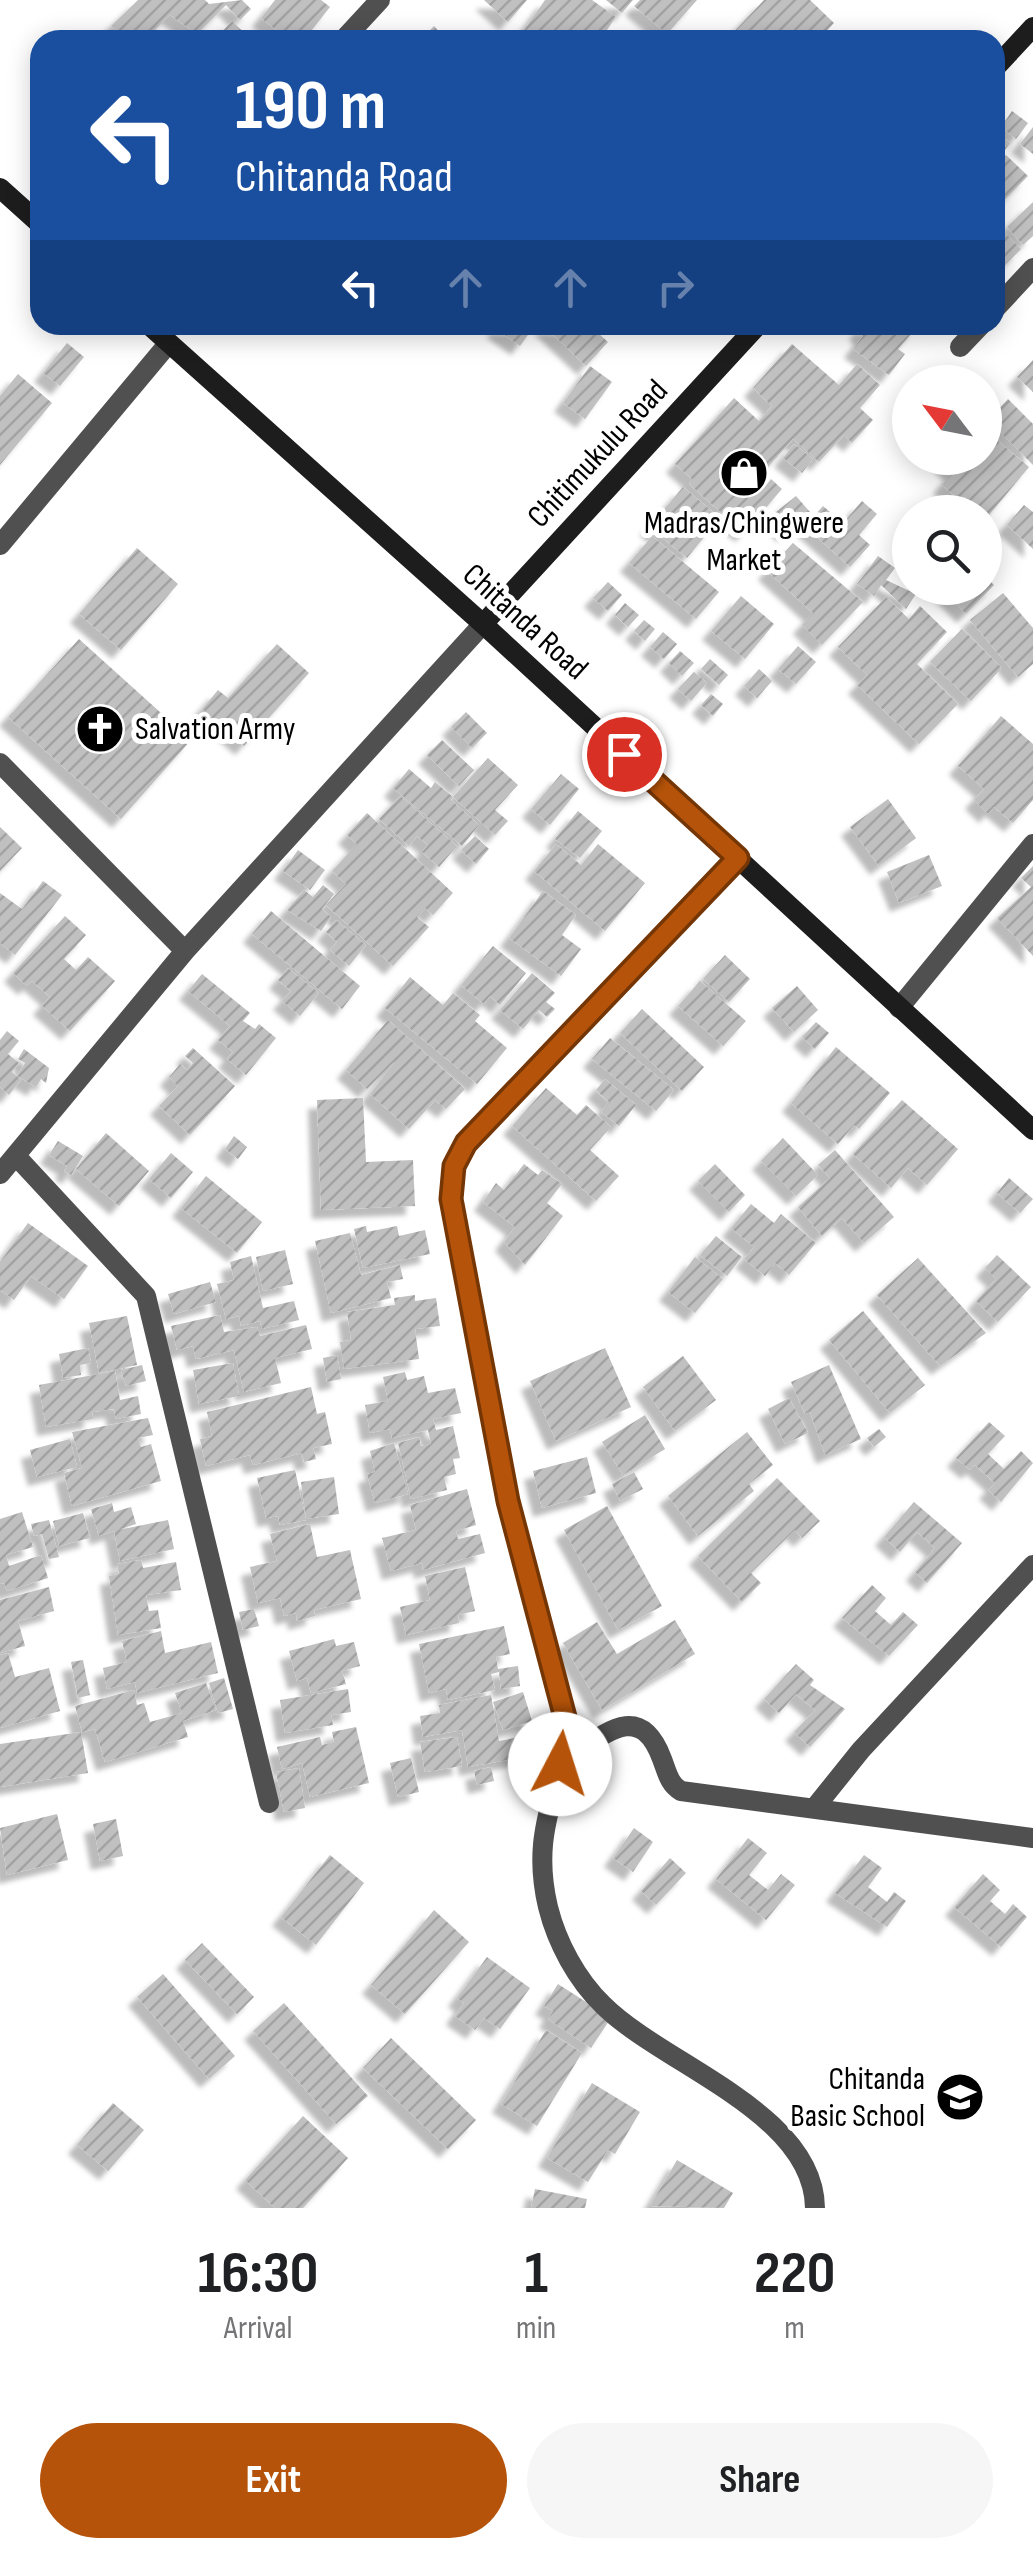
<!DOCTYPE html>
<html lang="en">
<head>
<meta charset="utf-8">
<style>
  :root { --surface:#fff; --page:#f6f6f6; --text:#202124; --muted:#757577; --accent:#b45309 }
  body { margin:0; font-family:"Sofia Sans Condensed",sans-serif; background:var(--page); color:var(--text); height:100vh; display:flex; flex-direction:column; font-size:38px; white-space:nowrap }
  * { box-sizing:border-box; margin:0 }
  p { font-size:32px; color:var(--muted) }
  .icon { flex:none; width:55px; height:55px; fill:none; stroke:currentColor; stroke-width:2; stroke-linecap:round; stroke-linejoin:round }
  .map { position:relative; height:2208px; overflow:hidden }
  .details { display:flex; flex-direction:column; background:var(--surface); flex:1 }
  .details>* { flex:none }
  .banner { position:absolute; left:30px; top:30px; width:975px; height:305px; border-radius:30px; box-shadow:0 5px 25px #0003; background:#1a4fa0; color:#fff; overflow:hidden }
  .needle { width:65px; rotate:302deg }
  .buttons { position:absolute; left:892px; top:365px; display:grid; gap:20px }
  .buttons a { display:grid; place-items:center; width:110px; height:110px; border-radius:50%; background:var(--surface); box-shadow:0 5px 25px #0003; font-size:50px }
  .pin { position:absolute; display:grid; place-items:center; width:85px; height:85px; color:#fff; margin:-42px; border:5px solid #fff; border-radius:50%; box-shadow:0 2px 10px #0007 }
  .me { position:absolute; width:110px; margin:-55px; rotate:5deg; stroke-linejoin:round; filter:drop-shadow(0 0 8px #0008) }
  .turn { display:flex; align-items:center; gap:35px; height:210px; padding:0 40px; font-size:45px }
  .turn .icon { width:130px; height:130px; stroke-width:2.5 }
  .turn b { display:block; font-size:70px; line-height:85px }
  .lanes { display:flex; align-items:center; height:95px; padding:0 40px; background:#0003; justify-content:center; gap:50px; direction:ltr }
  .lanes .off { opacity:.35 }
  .eta { display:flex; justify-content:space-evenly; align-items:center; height:170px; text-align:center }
  .eta b { font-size:60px; font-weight:700; line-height:70px }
  .cta { display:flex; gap:20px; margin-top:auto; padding:20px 40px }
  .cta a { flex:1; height:115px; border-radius:60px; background:var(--accent); color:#fff; font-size:40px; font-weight:700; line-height:115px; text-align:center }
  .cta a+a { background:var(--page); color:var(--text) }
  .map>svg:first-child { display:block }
</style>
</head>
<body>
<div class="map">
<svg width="1033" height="2208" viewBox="0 0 1033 2208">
  <defs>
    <pattern id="building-hatch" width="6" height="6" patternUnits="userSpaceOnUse" patternTransform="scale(2.5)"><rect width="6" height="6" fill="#c0c0c0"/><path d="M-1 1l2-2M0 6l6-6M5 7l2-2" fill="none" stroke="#a3a3a3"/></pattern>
    <filter id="shadow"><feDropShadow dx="-9" dy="9" stdDeviation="2.5" flood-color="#0004"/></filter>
  </defs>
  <rect width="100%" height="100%" fill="#fff"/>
  <path fill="url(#building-hatch)" filter="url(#shadow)" d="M138,0H205L209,4L242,0L251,9L240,20L226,5L197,34L170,15L145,40H126L111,26Z
    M275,0H321L330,7L304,40H289L261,18Z
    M484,0H527L508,22Z
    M545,0H592L616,17L600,40H517Z
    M606,0H633L622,13Z
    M640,0H697L667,34L634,6Z
    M764,0H810L834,23L818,40H726Z
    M232,21L252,40H214Z
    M434,26L447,40H420Z
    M1012,111L1028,123L1016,139L1001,127Z
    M1033,127V154L1020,144Z
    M1000,135L1010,143L995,164V142Z
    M1006,155L1028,176L995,210V167Z
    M1033,202V236L1023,245L1007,227Z
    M1003,231L1021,249L995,276V239Z
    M499,325H535L520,346L496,329Z
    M543,325H589L608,342L586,366Z
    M863,325H919L898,349L905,354L889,375L853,349L863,336L858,331Z
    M67,343L84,357L60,386L43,373Z
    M792,344L839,385L857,364L880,385L860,408L873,420L852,443L844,435L819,462L793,439L755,482L763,489L771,479L782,489L744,533L689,484L692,479L675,464L734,398L759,421L772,406L753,388Z
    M1033,360V392L1017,377Z
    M590,366L612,382L585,419L563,403Z
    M18,374L52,403L0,465V396Z
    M1008,399L1033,424V465L988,420Z
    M985,430L1029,467L985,520V512H958L962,502L942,485L953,472L943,463L947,458H985Z
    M794,444L813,459L802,473L783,458Z
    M683,487L720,518L687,558L649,527Z
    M796,496L810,512L786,533L771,516Z
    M862,501L877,514L859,535L870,545L850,567L805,526L823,506L843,523Z
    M1024,505L1033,512V549L1007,525Z
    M652,536L719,592L696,619L629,563Z
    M793,543L863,602L822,645L802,625L813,613L767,571Z
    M137,548L178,584L121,650L79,614Z
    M878,556L895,568L886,580L916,594L906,609L881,585L874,596L857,584Z
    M985,576L994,585L966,614L942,590L985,588Z
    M608,582L622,595L608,611L593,598Z
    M1003,593L1033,628V664L1018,677L970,620Z
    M741,596L774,624L745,659L711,631Z
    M886,597L909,619L920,606L947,632L917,664L958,704L919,744L857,685L867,675L838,647Z
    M625,603L639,615L628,627L615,615Z
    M644,620L655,629L645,641L634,631Z
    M962,629L1002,668L971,701L930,662Z
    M663,632L677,644L664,659L650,647Z
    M79,639L191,740L121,819L8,717Z
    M277,644L309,673L244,746L202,709L218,690L228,698Z
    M798,646L816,662L796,684L778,669Z
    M680,651L694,663L682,676L669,663Z
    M710,659L728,675L719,685L701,669Z
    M759,669L772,681L757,698L744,686Z
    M694,672L707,683L691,701L678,689Z
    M711,694L723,704L713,716L701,705Z
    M466,712L487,733L472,748L451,727Z
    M1001,716L1033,744V800L1013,823L994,807L988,814L974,800L984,789L958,766Z
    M620,728L643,743L637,752L614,736Z
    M442,740L474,770L459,786L427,755Z
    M488,758L518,785L495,810L508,821L495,835L453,797L451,800L479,825L462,846L393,788L409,769L431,788L435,782L453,797Z
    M561,774L579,789L550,825L531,809Z
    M400,796L457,846L439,867L422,852L428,845L417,836L409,846L379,819Z
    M888,799L916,838L879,866L850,827Z
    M578,811L602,831L580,858L555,839Z
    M367,813L453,893L433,915L425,908L417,917L429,927L393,966L326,905L346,884L332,871L357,844L347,835Z
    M0,827L22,848L0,871Z
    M475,836L489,849L476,864L461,850Z
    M556,844L581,865L598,844L645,883L605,931L534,871Z
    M298,850L325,870L310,890L283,871Z
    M929,855L942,886L899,903L887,872Z
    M1033,866V956L997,918L1031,887L1021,878Z
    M43,881L62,895L15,955L0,943V893L22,909Z
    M323,885L334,894L322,909L331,917L321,931L287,910L304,890L313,897Z
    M543,891L576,915L562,935L581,949L561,976L509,938Z
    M271,911L360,986L342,1009L252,934Z
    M65,916L86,935L64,959L76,970L88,957L115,981L70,1031L42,1006L50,997L32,981L27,986L13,973Z
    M336,920L366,945L349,966L330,950L337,942L326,932Z
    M493,946L526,973L500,1005L490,996L484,1004L461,985Z
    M725,955L750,979L729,1002L703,979Z
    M288,968L319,993L300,1016L282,1001L291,991L278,980Z
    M532,973L555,993L546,1002L555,1009L547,1017L539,1010L523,1029L500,1010Z
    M202,974L250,1013L243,1021L255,1029L259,1024L276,1038L246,1075L227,1059L233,1052L218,1040L230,1026L188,991Z
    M410,977L443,1005L453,993L480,1015L475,1021L507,1048L477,1084L385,1008Z
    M700,981L746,1021L723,1046L678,1006Z
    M797,986L818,1010L794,1032L772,1008Z
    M642,1009L704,1067L682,1091L620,1033Z
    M388,1020L465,1089L446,1109L435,1100L409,1129L370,1094L396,1060L367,1089L346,1070Z
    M816,1022L829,1033L815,1049L802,1037Z
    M7,1031L19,1041L8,1054L19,1063L12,1072L21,1080L9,1095L0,1087V1040Z
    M610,1038L674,1090L656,1111L592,1059Z
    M836,1047L890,1093L859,1129L854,1125L838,1144L791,1103Z
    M193,1048L235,1086L190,1135L159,1106L178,1086L169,1077L180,1064L187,1070L193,1063L185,1056Z
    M24,1049L49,1068L46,1083L41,1079L36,1087L17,1076L25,1063L18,1059Z
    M605,1079L636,1105L619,1126L601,1112L609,1102L596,1090Z
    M546,1088L577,1115L586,1105L611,1127L590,1150L619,1176L596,1201L512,1126Z
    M363,1098L366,1162L413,1160L415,1206L321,1210L317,1100Z
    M902,1100L958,1149L927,1185L908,1168L891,1188L853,1154Z
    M106,1133L149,1171L119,1206L76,1169Z
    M234,1136L247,1147L238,1159L225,1149Z
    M783,1138L818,1175L796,1196L761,1161Z
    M58,1141L83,1156L71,1175L64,1171L67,1166L49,1155Z
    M835,1150L894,1217L864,1243L842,1218L822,1236L798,1207L830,1178L818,1165Z
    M171,1153L193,1172L171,1198L149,1179Z
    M524,1164L538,1175L542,1170L562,1184L547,1203L563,1216L525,1265L504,1242L515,1227L483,1202L496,1183L504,1190Z
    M715,1164L745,1195L729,1212L698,1181Z
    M206,1176L262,1222L237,1253L181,1208Z
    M1009,1178L1033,1199L1020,1213L997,1193Z
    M751,1204L774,1223L781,1214L816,1243L789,1275L775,1263L765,1276L744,1259L754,1247L731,1228Z
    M28,1223L88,1266L64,1299L31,1276L14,1300L0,1290V1262Z
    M366,1226L367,1232L397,1226L399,1236L425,1230L430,1254L363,1268L354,1229Z
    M350,1233L361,1275L400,1265L403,1279L387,1282L391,1298L331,1313L315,1241Z
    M716,1236L742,1257L727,1276L700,1255Z
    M285,1250L293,1284L263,1291L256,1257Z
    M997,1255L1031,1287L998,1322L976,1301L996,1279L985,1268Z
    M251,1256L263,1308L294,1301L299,1320L262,1329L260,1321L241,1326L239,1316L226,1319L217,1284L234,1280L230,1262Z
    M695,1257L723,1279L695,1313L668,1292Z
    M918,1258L986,1333L940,1366L877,1295Z
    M210,1282L216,1302L174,1314L168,1294Z
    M415,1295V1301L436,1298L440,1326L415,1329L419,1359L344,1369L340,1342L351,1340L347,1312L395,1305L394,1298Z
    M863,1311L925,1385L890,1413L829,1340Z
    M220,1315L224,1332L257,1327L260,1336L306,1325L312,1349L275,1358L281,1383L244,1392L234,1350L196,1359L193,1346L177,1350L171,1326Z
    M127,1316L137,1365L99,1373L89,1323Z
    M88,1348L91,1363L80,1365L81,1375L63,1378L59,1354Z
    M605,1348L631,1407L556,1441L530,1381Z
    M337,1355L341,1379L327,1382L323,1358Z
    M683,1356L716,1400L675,1431L643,1387Z
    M233,1363L239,1396L199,1404L193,1370Z
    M142,1365L146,1381L126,1386L121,1370Z
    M829,1365L861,1439L825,1455L810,1412L805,1414L791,1382Z
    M115,1371L120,1400L138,1396L141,1414L116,1419L114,1409L92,1412L93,1419L46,1427L39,1385Z
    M405,1372L407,1380L424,1376L428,1393L455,1388L461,1413L433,1419L436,1430L453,1426L460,1458L453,1459L456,1474L444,1477L447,1490L411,1499L398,1443L419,1437L421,1446L431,1444L428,1430L392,1438L390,1429L370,1433L365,1405L388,1401L383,1377Z
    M311,1387L317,1414L325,1412L332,1444L313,1448L316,1459L304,1462L302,1453L253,1465L250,1455L206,1466L200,1439L212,1436L207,1412Z
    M789,1398L808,1433L785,1444L768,1409Z
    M645,1415L665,1449L623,1475L602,1442Z
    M148,1418L153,1435L138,1438L141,1447L151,1444L161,1481L72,1506L64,1473L82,1468L72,1432Z
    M989,1422L1005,1436L988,1454L1004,1469L1021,1451L1033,1463L1001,1502L988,1490L995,1483L975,1465L970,1470L956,1458Z
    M879,1429L886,1437L874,1447L867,1438Z
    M747,1432L773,1465L749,1484L754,1491L698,1536L668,1496Z
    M70,1439L77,1467L37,1477L30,1450Z
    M394,1443L408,1494L375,1503L367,1474L375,1472L370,1451Z
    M587,1457L596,1493L542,1508L533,1471Z
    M295,1470L306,1520L280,1525L278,1516L266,1518L257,1478Z
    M634,1472L643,1489L620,1501L612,1484Z
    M334,1477L339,1514L306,1519L301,1482Z
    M777,1478L820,1521L802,1538L795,1530L751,1573L761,1583L742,1602L698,1556Z
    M467,1489L476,1525L456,1531L458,1539L480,1534L485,1553L423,1570L422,1563L391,1571L382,1538L416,1530L410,1505Z
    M914,1502L962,1543L927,1583L915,1572L935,1548L917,1532L900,1552L884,1537Z
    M112,1503L114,1512L131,1507L136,1524L118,1530L168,1520L174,1549L120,1561L114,1531L99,1536L91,1509Z
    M607,1506L662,1606L618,1630L564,1530Z
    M22,1512L33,1547L6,1555L9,1566L41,1555L48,1578L7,1591L4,1583L0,1584V1519Z
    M83,1513L90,1538L59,1546L53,1521Z
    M49,1520L59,1557L49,1559L42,1534L34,1536L31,1524Z
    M310,1524L317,1557L350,1550L361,1599L314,1610L315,1616L297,1621L296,1613L284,1616L280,1598L258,1603L250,1567L277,1561L270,1534Z
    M141,1560L143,1568L176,1562L181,1590L146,1595L149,1611L158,1610L161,1628L118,1635L109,1576L119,1574L117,1564Z
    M465,1567L475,1611L458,1615L459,1623L406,1635L400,1607L430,1600L425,1576Z
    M872,1585L886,1598L875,1611L891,1625L903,1612L918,1625L889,1656L842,1618Z
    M49,1587L54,1611L18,1621L25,1646L0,1653V1600Z
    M254,1609L259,1626L243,1630L239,1612Z
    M675,1620L695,1654L602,1710L563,1643L597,1622L617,1654Z
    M504,1626L510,1654L496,1657L498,1669L518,1666L520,1686L501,1689L499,1672L491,1674L495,1690L448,1700L446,1689L429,1693L419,1644Z
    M161,1631L165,1653L211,1642L218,1673L137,1693L135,1682L107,1689L103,1668L127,1662L122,1641Z
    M334,1639L336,1646L354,1642L360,1666L342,1671L346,1684L311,1693L307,1678L297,1681L289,1651Z
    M8,1653L15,1677L49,1668L60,1711L0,1728V1655Z
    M83,1660L90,1695L78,1698L71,1662Z
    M796,1664L814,1680L810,1685L845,1709L810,1747L794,1732L815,1710L796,1694L779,1713L764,1699Z
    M224,1678L233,1709L218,1713L209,1683Z
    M206,1683L216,1710L183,1721L188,1737L105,1762L95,1729L82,1732L75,1706L134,1690L137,1705L144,1703L150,1722L182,1713L175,1693Z
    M348,1689L351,1712L331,1715L333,1725L285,1733L280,1700Z
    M523,1692L532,1721L503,1730L493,1702Z
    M491,1695L499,1741L526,1736L529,1756L468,1767L462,1730L423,1737L420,1716L440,1713L439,1705Z
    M356,1727L369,1783L310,1797L302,1763L282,1769L277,1747L320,1737L322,1745L334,1742L332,1732Z
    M81,1732L88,1773L0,1787V1744Z
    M457,1737L462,1766L425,1772L420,1742Z
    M411,1758L419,1792L398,1797L390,1763Z
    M491,1767L494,1781L477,1785L474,1771Z
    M299,1768L305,1808L284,1812L276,1772Z
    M57,1814L68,1860L7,1875L0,1828Z
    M116,1819L123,1856L100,1861L93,1824Z
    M634,1828L653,1842L633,1872L613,1858Z
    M748,1838L767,1853L749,1875L768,1890L781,1874L795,1885L766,1920L716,1879Z
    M330,1855L364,1883L316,1945L281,1917Z
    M864,1855L882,1868L868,1887L887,1902L894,1892L906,1901L887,1927L835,1893Z
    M670,1858L686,1873L656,1905L641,1891Z
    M983,1874L1000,1890L990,1901L1005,1914L1013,1904L1027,1917L1001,1947L954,1907Z
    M434,1910L469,1942L405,2014L371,1985Z
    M202,1943L254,1997L237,2014L185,1960Z
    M487,1957L530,1988L500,2029L484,2018L475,2030L455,2016L464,2003L457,1998Z
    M163,1974L235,2056L209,2079L137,1997Z
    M558,1984L611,2018L591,2048L548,2019L553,2011L544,2006Z
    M284,2003L368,2096L336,2124L253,2031Z
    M546,2030L582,2053L537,2126L501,2104Z
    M391,2038L476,2120L448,2149L363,2068Z
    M592,2083L640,2112L615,2154L608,2150L588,2182L547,2158Z
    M113,2103L144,2130L108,2171L77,2145Z
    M303,2116L348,2158L303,2208H275L245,2180Z
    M677,2160L733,2193L724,2208L650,2206Z
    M535,2189L587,2199L585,2208H531Z"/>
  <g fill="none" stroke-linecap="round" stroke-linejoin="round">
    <path stroke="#505050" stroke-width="20" d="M343,40L380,0
      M995,309L1033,268
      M960,347L981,325
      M0,545L168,344
      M0,763L185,951
      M737,858L466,1143L454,1166L451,1199L508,1501L566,1721C563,1793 529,1827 548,1907C557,1943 577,1980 603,2005C663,2065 814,2112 815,2208
      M899,1008L1033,844
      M16,1156L146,1296L269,1803
      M0,1174L185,951L483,624
      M560,1764C599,1740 638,1695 662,1759C667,1772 669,1784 681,1791L1033,1838
      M816,1806L861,1750L1033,1565"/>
    <path stroke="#1d1d1d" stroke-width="20" d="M995,68L1033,27
      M0,188L40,224
      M149,325L483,624L1033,1130
      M483,624L758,325"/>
  </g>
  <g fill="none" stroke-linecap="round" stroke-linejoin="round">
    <g stroke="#753606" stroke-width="25">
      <path id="route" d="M560,1764L566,1721L508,1501L451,1199L454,1166L466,1143L738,858L624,754"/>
    </g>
    <use href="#route" stroke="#b45309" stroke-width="18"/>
  </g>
  <defs>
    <g id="shop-disc" transform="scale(2.5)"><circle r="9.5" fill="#000" stroke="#fff"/><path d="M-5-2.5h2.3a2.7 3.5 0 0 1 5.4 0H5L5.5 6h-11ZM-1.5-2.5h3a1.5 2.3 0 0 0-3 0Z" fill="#fff"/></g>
    <g id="church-disc" transform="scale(2.5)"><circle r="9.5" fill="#000" stroke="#fff"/><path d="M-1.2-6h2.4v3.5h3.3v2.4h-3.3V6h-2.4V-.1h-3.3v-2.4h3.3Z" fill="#fff"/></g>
    <g id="school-disc" transform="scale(2.5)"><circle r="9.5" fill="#000" stroke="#fff"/><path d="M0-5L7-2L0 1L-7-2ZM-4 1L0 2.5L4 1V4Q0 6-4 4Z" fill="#fff"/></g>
  </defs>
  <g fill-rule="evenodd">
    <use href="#shop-disc" x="744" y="473"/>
    <use href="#church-disc" x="100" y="729"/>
    <use href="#school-disc" x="960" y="2097"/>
  </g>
  <g text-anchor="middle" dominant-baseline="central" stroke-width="10" stroke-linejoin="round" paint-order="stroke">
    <g font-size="32" fill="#000" stroke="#fff">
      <text transform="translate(598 454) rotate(-47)">Chitimukulu Road</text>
      <text transform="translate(525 622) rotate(42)">Chitanda Road</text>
    </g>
    <g font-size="32" fill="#000" stroke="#fff">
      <text x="744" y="523">Madras/Chingwere<tspan x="744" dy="37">Market</tspan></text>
      <text x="135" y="729" text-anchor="start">Salvation Army</text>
      <text x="925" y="2079" text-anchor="end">Chitanda<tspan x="925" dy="37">Basic School</tspan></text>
    </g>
  </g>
</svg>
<div class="buttons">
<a><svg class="needle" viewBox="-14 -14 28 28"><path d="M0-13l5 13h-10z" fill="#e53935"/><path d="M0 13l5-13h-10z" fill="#757577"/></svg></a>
<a><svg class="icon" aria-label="search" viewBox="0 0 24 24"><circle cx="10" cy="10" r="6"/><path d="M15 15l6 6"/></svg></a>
</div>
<div class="pin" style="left:624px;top:754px;background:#d93025"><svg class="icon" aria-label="arrive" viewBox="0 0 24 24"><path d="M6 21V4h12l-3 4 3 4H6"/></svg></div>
<svg class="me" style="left:560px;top:1764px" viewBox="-20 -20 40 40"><circle r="19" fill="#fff"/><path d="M0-13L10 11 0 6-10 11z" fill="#b45309"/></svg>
<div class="banner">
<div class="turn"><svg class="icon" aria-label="left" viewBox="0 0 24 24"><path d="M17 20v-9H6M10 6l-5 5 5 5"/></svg><div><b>190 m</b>Chitanda Road</div></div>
<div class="lanes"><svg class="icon" aria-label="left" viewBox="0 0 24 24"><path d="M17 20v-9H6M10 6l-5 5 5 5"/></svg><svg class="icon off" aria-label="ahead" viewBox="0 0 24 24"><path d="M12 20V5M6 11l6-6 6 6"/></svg><svg class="icon off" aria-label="ahead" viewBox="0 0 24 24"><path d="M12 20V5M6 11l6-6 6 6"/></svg><svg class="icon off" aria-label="right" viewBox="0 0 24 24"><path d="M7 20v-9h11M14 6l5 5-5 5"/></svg></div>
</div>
</div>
<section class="details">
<div class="eta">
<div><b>16:30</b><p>Arrival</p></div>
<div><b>1</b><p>min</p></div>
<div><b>220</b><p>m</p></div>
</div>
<div class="cta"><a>Exit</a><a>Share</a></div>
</section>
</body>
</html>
